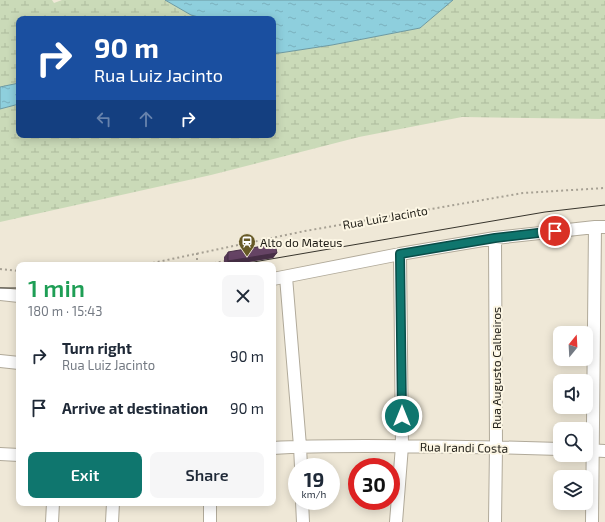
<!DOCTYPE html>
<html lang="en">
<head>
<meta charset="utf-8">
<style>
  :root { --surface:#fff; --page:#f6f6f7; --text:#1f2937; --muted:#747a83; --accent:#0f766e }
  body { margin:0; font-family:"Exo 2",sans-serif; background:var(--page); color:var(--text); height:100vh; display:flex; flex-direction:column; font-size:15px; white-space:nowrap }
  * { box-sizing:border-box; margin:0 }
  p { font-size:13px; color:var(--muted) }
  .icon { flex:none; width:22px; height:22px; fill:none; stroke:currentColor; stroke-width:2; stroke-linecap:round; stroke-linejoin:round }
  .map { position:relative; flex:1; overflow:hidden }
  .drawer { position:absolute; left:16px; top:262px; width:260px; height:244px; display:flex; flex-direction:column; background:var(--surface); border-radius:8px; box-shadow:0 2px 10px #0003 }
  .drawer>* { flex:none }
  .top-card { position:absolute; left:16px; top:16px; width:260px; height:122px; border-radius:8px; box-shadow:0 2px 10px #0003; background:#1a4fa0; color:#fff; overflow:hidden }
  .needle { width:26px; rotate:18deg }
  .buttons { position:absolute; left:553px; top:326px; display:grid; gap:8px }
  .buttons a { display:grid; place-items:center; width:40px; height:40px; border-radius:8px; background:var(--surface); box-shadow:0 2px 10px #0003; font-size:20px }
  .speed { position:absolute; left:288px; top:458px; display:flex; gap:8px; font-size:20px; font-weight:700; text-align:center }
  .speed>* { display:grid; place-content:center; width:52px; height:52px; border-radius:50%; background:var(--surface); box-shadow:0 2px 10px #0003; line-height:1 }
  .speed small { font-size:10px; font-weight:400 }
  .speed .limit { border:6px solid #d22; background:#fff; color:#111 }
  .pin { position:absolute; display:grid; place-items:center; width:34px; height:34px; color:#fff; margin:-17px; border:2px solid #fff; border-radius:50%; box-shadow:0 1px 4px #0007 }
  .me { position:absolute; width:44px; margin:-22px; rotate:0deg; stroke-linejoin:round; filter:drop-shadow(0 0 3px #0008) }
  .turn { display:flex; align-items:center; gap:14px; height:84px; padding:0 12px; font-size:18px }
  .turn .icon { width:52px; height:52px; stroke-width:2.5 }
  .turn b { display:block; font-size:28px; line-height:34px }
  .lanes { display:flex; align-items:center; height:38px; padding:0 12px; background:#0003; justify-content:center; gap:20px; direction:ltr }
  .lanes .off { opacity:.35 }
  .round { display:grid; place-items:center; flex:none; width:42px; height:42px; border-radius:8px; background:var(--page) }
  .head { display:flex; align-items:center; justify-content:space-between; height:68px; padding:0 12px }
  h1 { font-size:24px; font-weight:600; line-height:30px; color:#1e9e55 }
  .primary-button { display:flex; gap:8px; margin-top:auto; padding:8px 12px }
  .primary-button a { flex:1; height:46px; border-radius:8px; background:var(--accent); color:#fff; font-size:16px; font-weight:600; line-height:46px; text-align:center }
  .primary-button a+a { background:var(--page); color:var(--text) }
  ul { padding:0; list-style:none }
  li { display:flex; align-items:center; gap:12px; height:52px; padding:0 12px }
  li div { flex:1 }
  li b { display:block; font-size:15px }
  li em { font-style:normal }
  .map>svg:first-child { display:block }
</style>
</head>
<body>
<div class="map">
<svg width="605" height="522" viewBox="0 0 605 522">
  <defs>
    <pattern id="wetland-marsh" width="20" height="14" patternUnits="userSpaceOnUse"><rect width="20" height="14" fill="#cadab8"/><path d="M1 5h8M5 5V1M11 12h8M15 12V8" fill="none" stroke="#adbb9d"/></pattern>
    <pattern id="water-ripples" width="26" height="14" patternUnits="userSpaceOnUse"><rect width="26" height="14" fill="#8ecfdd"/><path d="M2 4q2-2 4 0t4 0M15 11q2-2 4 0t4 0" fill="none" stroke="#7ab1bd"/></pattern>
  </defs>
  <rect width="100%" height="100%" fill="#efe8d7"/>
  <path fill="url(#wetland-marsh)" d="M0,0H52L54,3L62,0H165L191,15L206,19H19V83L0,87Z
    M453,0H605V119L462,117L359,137L211,175L0,222V109L19,104V135H273V54L332,45L420,28Z"/>
  <path fill="url(#water-ripples)" stroke="#6d9aa2" d="M165,0H453L420,28L332,45L273,54V19H206L191,15Z
    M19,83V104L0,109V87Z"/>
  <g fill="none" stroke-linecap="round" stroke-linejoin="round">
    <g stroke="#b1aa9a" stroke-width="14">
      <path id="minor" d="M286,277L300,446L301,467
        M273,279L400,254L495,238L595,227H605
        M0,294L19,296
        M0,361L19,363
        M273,448C304,446 334,446 365,446C430,446 495,447 560,449
        M586,450L605,451
        M0,454L19,455
        M302,501L303,522
        M52,522L53,503
        M112,522L113,503
        M210,522V503
        M396,522L402,446L400,254
        M495,522L496,447L495,238
        M592,522L595,227"/>
    </g>
    <path stroke="#a7a194" stroke-width="2" stroke-dasharray="2 3" stroke-linecap="butt" d="M197,253V265
      M143,265L305,231L523,193L605,188
      M204,265L225,261L226,260
      M0,269L19,271"/>
    <use href="#minor" stroke="#fff" stroke-width="12"/>
    <path stroke="#37342c" stroke-width="1" d="M236,265L545,212L605,205
      M0,288H19"/>
  </g>
  <path fill="#573a56" d="M228,252L277,253L273,258L230,265H224V257Z"/>
  <path fill="#472f46" d="M277,253L273,258L230,265H225L228,261Z"/>
  <path fill="#654364" stroke="#472f46" d="M275,244L277,253L228,261V252Z"/>
  <g fill="none" stroke-linecap="round" stroke-linejoin="round">
    <g stroke="#0a4d48" stroke-width="10">
      <path id="route" d="M402,416L400,254L495,238L555,231"/>
    </g>
    <use href="#route" stroke="#0f766e" stroke-width="7"/>
  </g>
  <defs>
    <g id="station-pin" transform="scale(0.9)"><path d="M0 17L-7.5 6A9.5 9.5 0 1 1 7.5 6Z" fill="#665926" stroke="#fcf6e4"/><path d="M-3-6H3Q5-6 5-4V2Q5 4 3 4L4.5 6H3L1.5 4h-3L-3 6H-4.5L-3 4Q-5 4-5 2V-4Q-5-6-3-6ZM-3.5-4v3h7v-3ZM-3.5 1v1.5H-2V1ZM2 1v1.5H3.5V1Z" fill="#fff"/></g>
  </defs>
  <g fill-rule="evenodd">
    <use href="#station-pin" x="247" y="242"/>
  </g>
  <g text-anchor="middle" dominant-baseline="central" stroke-width="4" stroke-linejoin="round" paint-order="stroke">
    <g font-size="12" fill="#201e17" stroke="#fcf6e4">
      <text transform="translate(385 217) rotate(-10)">Rua Luiz Jacinto</text>
      <text transform="translate(496 368) rotate(-90)">Rua Augusto Calheiros</text>
      <text transform="translate(464 447) rotate(1)">Rua Irandi Costa</text>
    </g>
    <g font-size="12" fill="#201e17" stroke="#fcf6e4" text-anchor="start">
      <text x="260" y="242">Alto do Mateus</text>
    </g>
  </g>
</svg>
<div class="buttons">
<a><svg class="needle" viewBox="-14 -14 28 28"><path d="M0-13l5 13h-10z" fill="#e53935"/><path d="M0 13l5-13h-10z" fill="#747a83"/></svg></a>
<a><svg class="icon" aria-label="sound" viewBox="0 0 24 24"><path d="M4 9h4l5-4v14l-5-4H4zM17 9q2 3 0 6"/></svg></a>
<a><svg class="icon" aria-label="search" viewBox="0 0 24 24"><circle cx="10" cy="10" r="6"/><path d="M15 15l6 6"/></svg></a>
<a><svg class="icon" aria-label="layers" viewBox="0 0 24 24"><path d="M12 4l9 5-9 5-9-5zM3 14l9 5 9-5"/></svg></a>
</div>
<div class="speed"><div>19<small>km/h</small></div><div class="limit">30</div></div>
<div class="pin" style="left:555px;top:231px;background:#d93025"><svg class="icon" aria-label="arrive" viewBox="0 0 24 24"><path d="M6 21V4h12l-3 4 3 4H6"/></svg></div>
<svg class="me" style="left:402px;top:416px" viewBox="-20 -20 40 40"><circle r="17" fill="#0f766e" stroke="#fff" stroke-width="3"/><path d="M0-11L8 9 0 5-8 9z" fill="#fff"/></svg>
<div class="top-card">
<div class="turn"><svg class="icon" aria-label="right" viewBox="0 0 24 24"><path d="M7 20v-9h11M14 6l5 5-5 5"/></svg><div><b>90 m</b>Rua Luiz Jacinto</div></div>
<div class="lanes"><svg class="icon off" aria-label="left" viewBox="0 0 24 24"><path d="M17 20v-9H6M10 6l-5 5 5 5"/></svg><svg class="icon off" aria-label="ahead" viewBox="0 0 24 24"><path d="M12 20V5M6 11l6-6 6 6"/></svg><svg class="icon" aria-label="right" viewBox="0 0 24 24"><path d="M7 20v-9h11M14 6l5 5-5 5"/></svg></div>
</div>
<section class="drawer">
<div class="head"><div><h1>1 min</h1><p>180 m · 15:43</p></div><a class="round"><svg class="icon" aria-label="close" viewBox="0 0 24 24"><path d="M6 6l12 12M18 6L6 18"/></svg></a></div>
<ul>
<li><svg class="icon" aria-label="right" viewBox="0 0 24 24"><path d="M7 20v-9h11M14 6l5 5-5 5"/></svg><div><b>Turn right</b><p>Rua Luiz Jacinto</p></div><em>90 m</em></li>
<li><svg class="icon" aria-label="arrive" viewBox="0 0 24 24"><path d="M6 21V4h12l-3 4 3 4H6"/></svg><div><b>Arrive at destination</b></div><em>90 m</em></li>
</ul>
<div class="primary-button"><a>Exit</a><a>Share</a></div>
</section>
</div>
</body>
</html>
